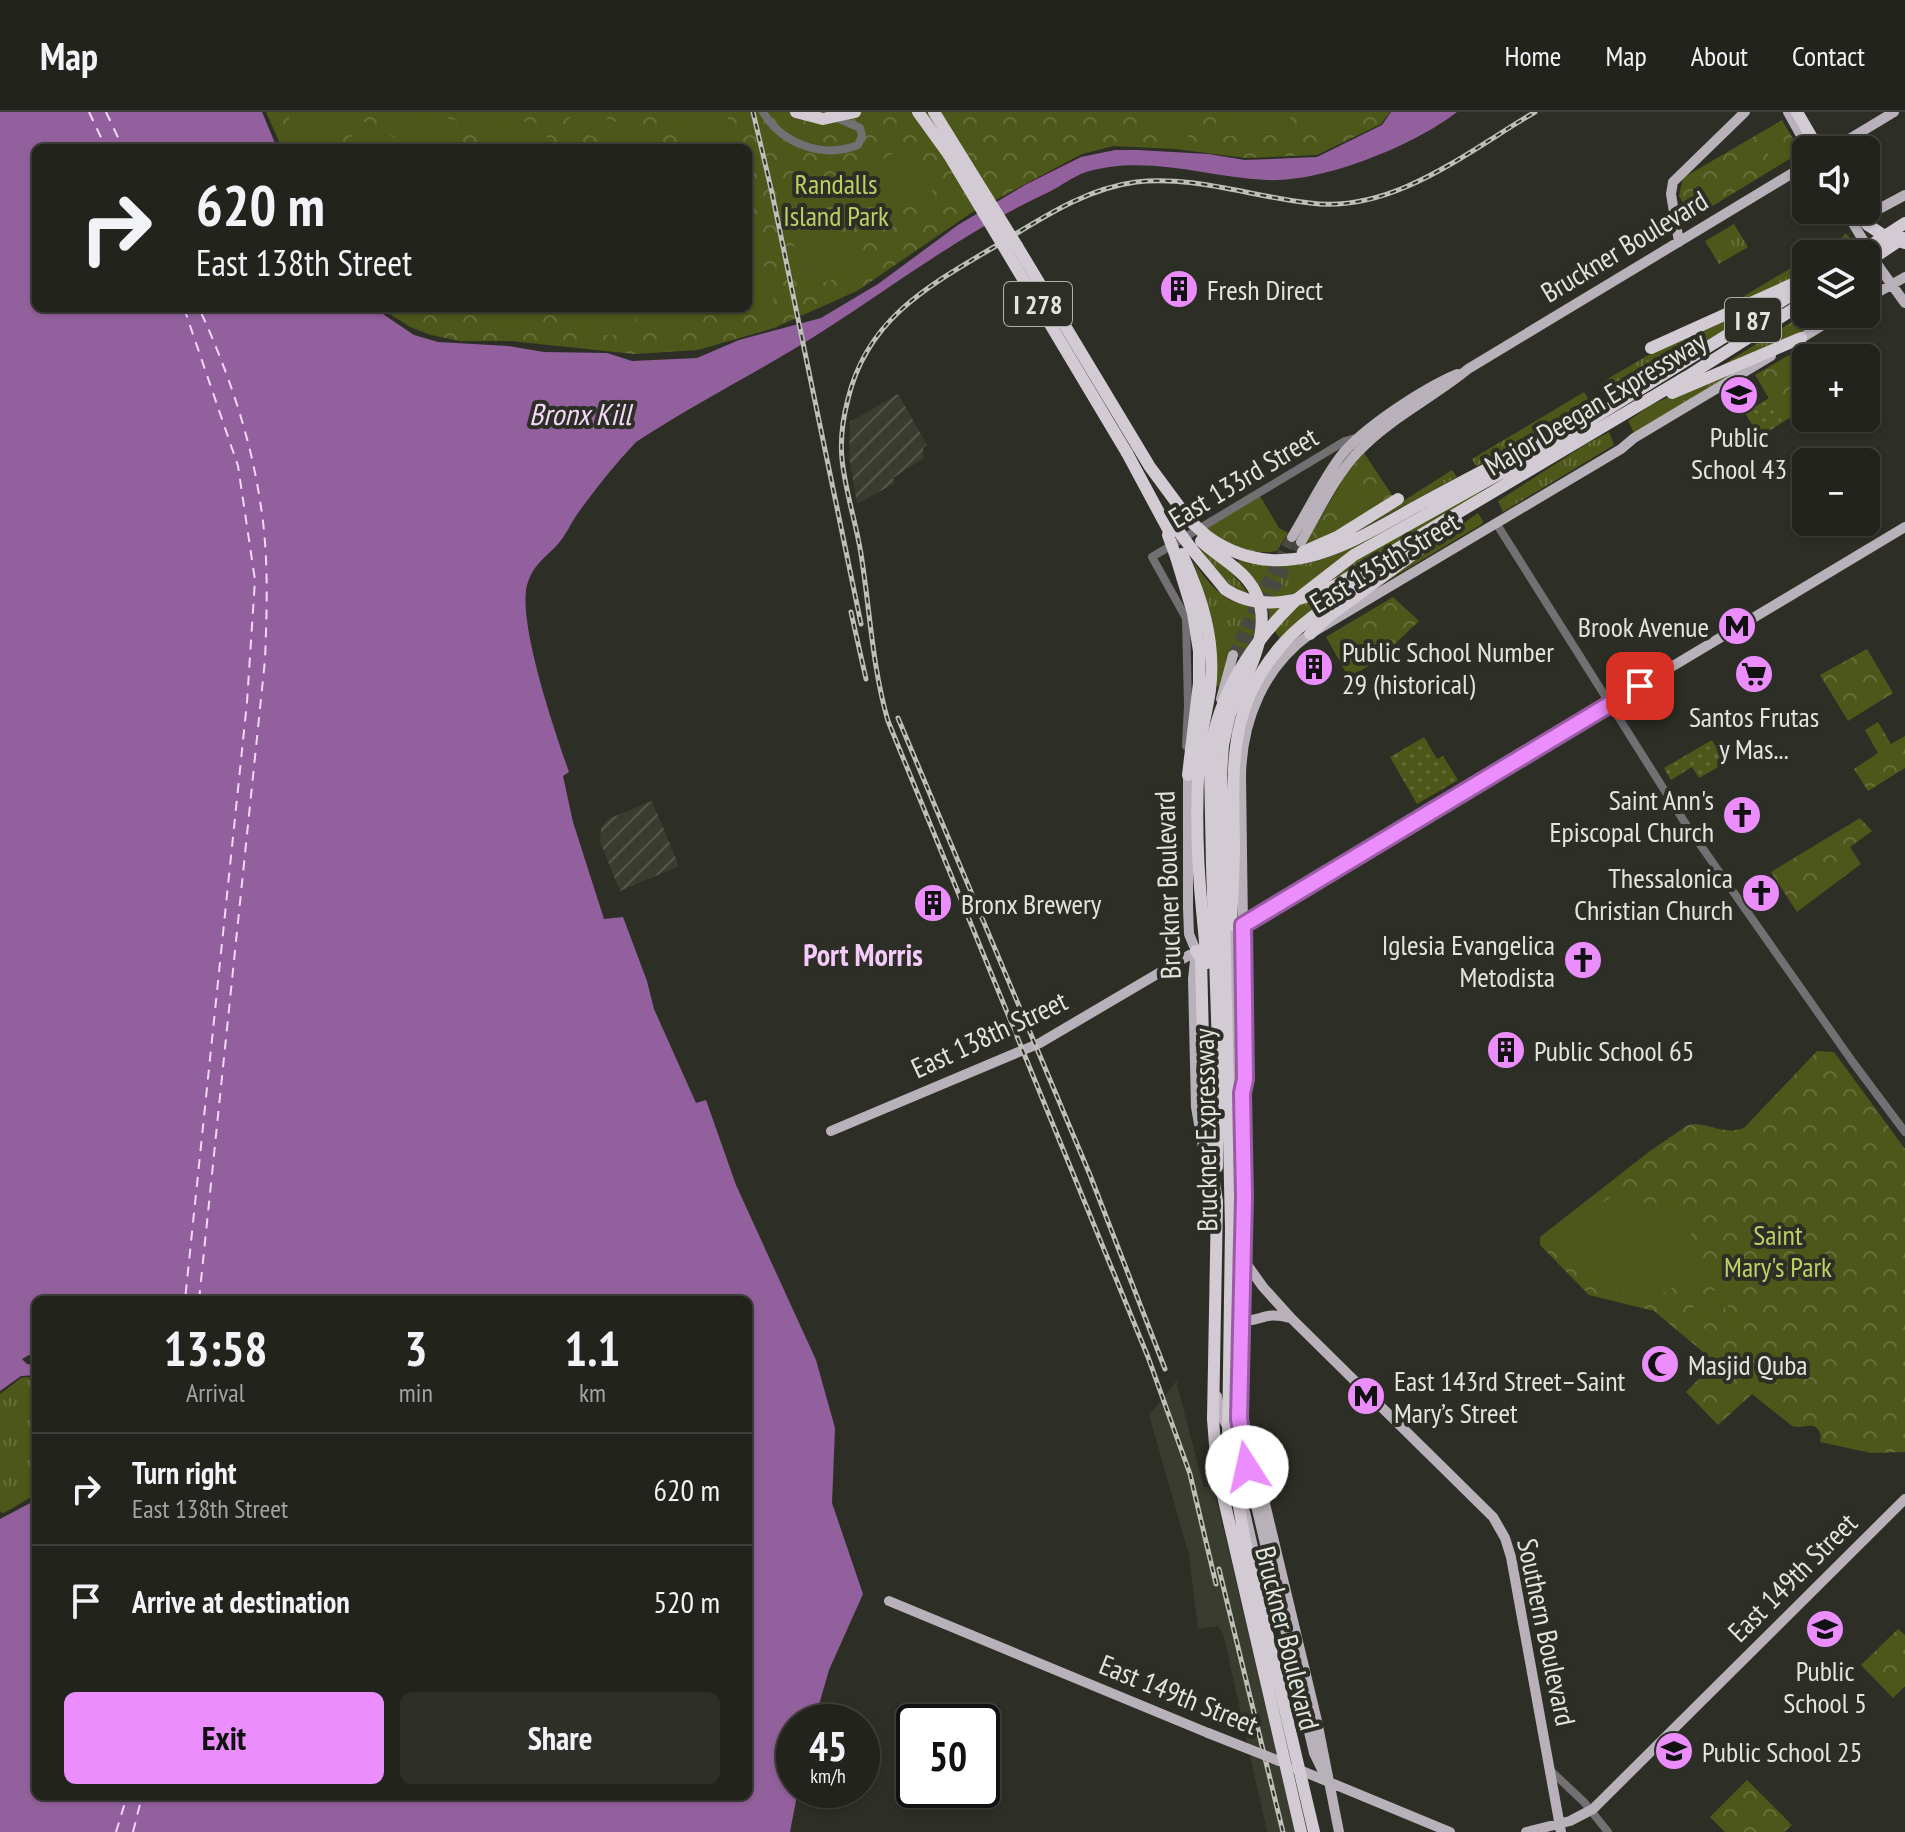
<!DOCTYPE html>
<html lang="en">
<head>
<meta charset="utf-8">
<style>
  :root { --surface:#22231c; --page:#2e2f29; --text:#f1f3f6; --muted:#a2a4a3; --line:#3f403b; --accent:#eb8dfc }
  body { margin:0; font-family:"PT Sans Narrow",sans-serif; background:var(--page); color:var(--text); height:100vh; display:flex; flex-direction:column; font-size:30px; white-space:nowrap }
  * { box-sizing:border-box; margin:0 }
  p { font-size:26px; color:var(--muted) }
  .icon { flex:none; width:44px; height:44px; fill:none; stroke:currentColor; stroke-width:2; stroke-linecap:round; stroke-linejoin:round }
  .map { position:relative; flex:1; overflow:hidden }
  .drawer { position:absolute; left:32px; top:1184px; width:720px; height:504px; display:flex; flex-direction:column; background:var(--surface); border-radius:12px; box-shadow:0 2px 6px #0004,0 0 0 2px var(--line) }
  .drawer>* { flex:none }
  .top-card { position:absolute; left:32px; top:32px; width:720px; height:168px; border-radius:12px; box-shadow:0 2px 6px #0004,0 0 0 2px var(--line); background:#22231c; color:var(--text); overflow:hidden }
  .fabs { position:absolute; left:1792px; top:24px; display:grid; gap:16px }
  .fabs a { display:grid; place-items:center; width:88px; height:88px; border-radius:12px; background:var(--surface); box-shadow:0 2px 6px #0004,0 0 0 2px var(--line); font-size:40px }
  .speed { position:absolute; left:776px; top:1592px; display:flex; gap:16px; font-size:40px; font-weight:700; text-align:center }
  .speed>* { display:grid; place-content:center; width:104px; height:104px; border-radius:50%; background:var(--surface); box-shadow:0 2px 6px #0004,0 0 0 2px var(--line); line-height:1 }
  .speed small { font-size:20px; font-weight:400 }
  .speed .limit { border:4px solid #111; border-radius:12px; background:#fff; color:#111 }
  .pin { position:absolute; display:grid; place-items:center; width:68px; height:68px; color:#fff; margin:-34px; border-radius:16px; box-shadow:0 4px 12px #0006 }
  .me { position:absolute; width:88px; margin:-44px; rotate:350deg; stroke-linejoin:round; filter:drop-shadow(0 0 6px #0008) }
  .turn { display:flex; align-items:center; gap:28px; height:168px; padding:0 32px; font-size:36px }
  .turn .icon { width:104px; height:104px; stroke-width:2.5 }
  .turn b { display:block; font-size:56px; line-height:68px }
  .eta { display:flex; justify-content:space-evenly; align-items:center; height:136px; text-align:center }
  .eta b { font-size:48px; font-weight:700; line-height:56px }
  .cta { display:flex; gap:16px; margin-top:auto; padding:16px 32px }
  .cta a { flex:1; height:92px; border-radius:12px; background:var(--accent); color:#111; font-size:32px; font-weight:700; line-height:92px; text-align:center }
  .cta a+a { background:var(--page); color:var(--text) }
  ul { padding:0; list-style:none }
  li { display:flex; align-items:center; gap:24px; height:112px; padding:0 32px; border-top:2px solid var(--line) }
  li div { flex:1 }
  li b { display:block; font-size:30px }
  li em { font-style:normal }
  header { display:flex; align-items:center; gap:48px; box-sizing:border-box; height:112px; padding:0 40px; background:var(--surface); border-bottom:2px solid var(--line) }
  header strong { font-size:38px }
  nav { display:flex; gap:44px; margin-inline-start:auto; font-size:28px }
  .map>svg:first-child { display:block }
</style>
</head>
<body>
<header>
<strong>Map</strong>
<nav><a>Home</a><a>Map</a><a>About</a><a>Contact</a></nav>
</header>
<div class="map">
<svg width="1905" height="1720" viewBox="0 0 1905 1720">
  <defs>
    <pattern id="industrial-furrows" width="10" height="10" patternUnits="userSpaceOnUse" patternTransform="scale(2)"><rect width="10" height="10" fill="#393c2e"/><path d="M-1 1l2-2M0 10L10 0M9 11l2-2" fill="none" stroke="#56584c"/></pattern>
    <pattern id="grass-tufts" width="24" height="20" patternUnits="userSpaceOnUse" patternTransform="scale(2)"><rect width="24" height="20" fill="#4d5719"/><path d="M3 7l-1-3M5 7V3M7 7l1-3M15 17l-1-3M17 17v-4M19 17l1-3" fill="none" stroke="#666f3a"/></pattern>
    <pattern id="park-crowns" width="20" height="18" patternUnits="userSpaceOnUse" patternTransform="scale(2)"><rect width="20" height="18" fill="#4d5719"/><path d="M2 6a3 3 0 1 1 6 0M12 15a3 3 0 1 1 6 0" fill="none" stroke="#666f3a"/></pattern>
    <pattern id="garden-dots" width="8" height="8" patternUnits="userSpaceOnUse" patternTransform="scale(2)"><rect width="8" height="8" fill="#4d5719"/><path d="M2 2h.1M6 6h.1" fill="none" stroke="#666f3a" stroke-width="1.8" stroke-linecap="round"/></pattern>
  </defs>
  <rect width="100%" height="100%" fill="#2d2f26"/>
  <path fill="#393c2e" d="M1178,1267L1177,1273L1204,1375L1213,1373L1295,1720H1267L1223,1521L1218,1514L1198,1517L1189,1443L1149,1303Z"/>
  <path fill="url(#industrial-furrows)" d="M898,282L927,333L923,336L924,346L893,366L895,371L857,392L849,345L850,310Z
    M652,689L679,754L620,779L600,730L601,716L608,707Z"/>
  <path fill="url(#grass-tufts)" d="M1734,112L1748,135L1719,152L1705,129Z
    M1845,121L1857,133L1844,142H1815L1843,125Z
    M1806,147V162L1706,207Z
    M1774,187L1632,276L1613,287L1604,271L1609,266L1652,241Z
    M1806,201L1833,202L1780,234L1716,257Z
    M1743,256L1634,321L1628,309L1651,293L1675,282Z
    M1584,280L1595,298L1573,313L1476,354L1472,347Z
    M1609,320L1614,333L1503,400L1498,389L1583,334Z
    M1452,358L1457,365L1345,426Z
    M1479,379L1481,383L1326,474L1333,484L1283,531L1269,511C1271,487 1255,465 1238,451L1239,446C1301,464 1333,446 1386,417L1391,427Z
    M1478,401L1483,409L1482,412L1382,472L1379,471Z
    M1196,429C1220,451 1258,477 1258,513C1258,525 1253,539 1250,550L1229,542L1219,575L1216,574C1219,529 1209,490 1193,449C1204,465 1215,480 1232,489L1237,479L1212,455Z
    M27,1265L36,1267V1382L4,1401L0,1400V1282L21,1266Z"/>
  <path fill="url(#park-crowns)" d="M266,0H1390L1381,12L1317,43L1246,46L1175,37L1114,34L1082,42L971,101L857,179L774,216L698,238L634,242L511,229H460L431,223L410,215L381,196H748V36H282Z
    M1782,8L1801,40L1693,106L1679,84L1683,66Z
    M1789,243L1802,265L1798,268L1806,282V296L1783,310L1755,263Z
    M1364,341L1394,386L1331,426L1303,436L1346,362Z
    M1260,384L1279,416L1288,421L1277,439C1249,444 1229,431 1206,417Z
    M1393,485L1419,509L1378,548L1349,566L1326,525Z
    M1867,537L1893,581L1848,609L1820,563Z
    M1878,610L1891,632L1905,624V656L1868,679L1854,657L1878,641L1865,618Z
    M1860,706L1872,719L1850,735L1861,752L1797,800L1771,760Z
    M1817,939L1834,940L1905,1037V1340L1871,1341L1820,1330L1821,1324C1816,1306 1804,1318 1792,1314L1752,1282L1718,1313L1686,1280L1715,1250L1654,1199L1589,1183L1540,1133V1125L1650,1039L1688,1013C1708,1009 1721,1024 1744,1016Z
    M1898,1517L1905,1523V1574L1893,1586L1861,1553Z
    M1747,1668L1792,1713L1784,1720H1725L1710,1705Z"/>
  <path fill="url(#garden-dots)" d="M1769,286L1783,310L1760,325L1745,301Z
    M1424,625L1437,647L1443,644L1458,668L1417,692L1390,645Z
    M1712,628L1725,651L1699,666L1692,655L1671,668L1664,656Z"/>
  <path fill="#4d5719" fill-rule="evenodd" d="M289,0H339L346,2L348,8L337,36H297L289,17Z
    M363,0H420L418,14L388,10Z
    M427,0L457,9L447,36H414Z
    M473,0H526C508,12 492,16 471,11Z
    M572,0H607L605,6L656,24V36H600L599,23L597,26L566,14Z
    M677,0H727L729,24L727,34L697,31L672,21L671,16Z
    M1158,0H1185C1193,11 1189,22 1185,34L1158,28L1155,23Z
    M1216,0H1290L1291,22L1217,24Z
    M1305,0H1366L1320,26Z
    M362,9L411,34L410,36H347L357,10Z
    M523,9L549,13L545,36H483C493,20 506,13 523,9Z
    M1774,14L1792,43L1775,53L1757,24Z
    M912,33C926,44 930,71 935,88C905,97 880,90 864,62L888,44Z
    M748,90L751,93L762,151L748,153Z
    M817,114L839,119L854,137L861,159L806,176L803,175L792,123Z
    M767,154L774,192L707,204L706,196H748V157Z
    M492,196H550C532,213 512,217 489,210Z
    M580,196H635L636,218C620,227 594,221 576,219Z
    M644,196H698L702,214L672,220L646,219L643,215Z
    M1355,363L1359,368L1357,371L1368,387L1341,403L1335,394Z
    M1617,1080C1635,1093 1652,1095 1673,1087L1707,1153L1705,1159L1649,1188L1599,1174L1562,1128V1123Z
    M1716,1178L1781,1268L1778,1271L1773,1265L1765,1274L1753,1273L1695,1213C1687,1197 1697,1183 1715,1184L1713,1180ZM1706,1188L1716,1189L1724,1195L1768,1257L1769,1264L1766,1269L1759,1271L1753,1268L1698,1210L1697,1196Z"/>
  <path fill="#92609c" d="M0,0H262L277,36H36V196H374L414,223L438,230L508,234L544,240L607,241L632,249L697,246L739,228L821,206L878,172L958,113L1025,73L1081,45L1115,38H1137L1208,42L1245,48L1317,45L1382,13L1391,0H1457C1413,34 1322,71 1266,68C1206,65 1147,42 1086,60C1074,64 1061,74 1049,80C968,117 898,171 823,219C762,258 697,290 636,330C615,352 596,376 578,401C571,411 566,423 558,432C546,445 534,452 528,470C515,505 556,623 569,660L563,664L573,710L604,807L623,805L647,869L654,897L696,991L706,988L736,1073L816,1248L835,1316L832,1391L863,1482L829,1558L814,1610H794V1678H798L790,1720H0V1407L36,1388V1684H748V1188H36V1244L29,1243L22,1247L27,1252L36,1253V1263L21,1264L0,1279Z"/>
  <g fill="none" stroke-linecap="round" stroke-linejoin="round">
    <path stroke="#f4d7f9" stroke-width="2" stroke-dasharray="10 8" stroke-linecap="butt" d="M89,0L106,36
      M106,0L123,36
      M184,196L238,354L255,468L247,590L185,1188
      M199,1188L265,548C267,495 269,441 260,389C250,322 227,257 199,196
      M116,1720L127,1684
      M133,1720L142,1684"/>
    <path stroke="#484a42" stroke-width="10" stroke-dasharray="10 5" stroke-linecap="butt" d="M1233,543L1261,480L1292,425
      M1241,546L1269,486L1301,430"/>
    <path stroke="#737073" stroke-width="8" d="M763,0C782,32 823,47 858,33L862,24L860,16L837,6
      M1496,411L1687,714L1852,949L1905,1020
      M1186,634L1188,593L1186,506L1152,445L1345,329L1359,325
      M1551,1659L1584,1690L1608,1720"/>
    <path stroke="#b8b1b9" stroke-width="10" d="M1788,0L1809,38
      M1831,38L1894,0
      M1866,89L1870,95L1877,98L1905,83
      M1845,98L1863,128
      M1679,130L1671,82L1673,70L1745,0
      M1879,155L1905,191
      M1866,187L1905,165
      M1795,230L1841,202
      M1292,425C1308,399 1322,369 1340,345C1362,316 1424,276 1457,262
      M1301,430C1318,401 1334,365 1358,340C1390,306 1433,286 1468,257L1806,53
      M1221,587L1233,543
      M1188,663V796L1189,822L1196,839L1193,867L1196,995L1205,1047
      M1231,816L1236,862L1237,969L1242,979
      M1224,823L1905,415
      M831,1019L1040,931L1203,835
      M1243,1147L1263,1175L1292,1207L1493,1405L1505,1426L1511,1445L1561,1720
      M1238,1205L1241,1209C1263,1209 1264,1199 1290,1206
      M1217,1284L1220,1301L1226,1312
      M1247,1328L1256,1354L1317,1609L1339,1720
      M1245,1400L1261,1470
      M889,1489L1208,1621
      M1295,1656L1450,1720
      M1328,1670L1314,1641L1247,1355L1239,1307L1244,1096L1242,981L1245,967L1241,664C1242,608 1264,555 1310,522L1621,337L1634,326L1771,244
      M1526,1720L1570,1709L1593,1697L1905,1387"/>
    <path stroke="#d3cbd4" stroke-width="12" d="M918,0L949,43
      M1797,0L1819,38
      M1855,98L1868,113
      M1017,134L1150,355L1190,409
      M1857,142L1905,111
      M1866,151L1903,126
      M1651,236L1806,166
      M1672,281L1801,226
      M1127,341L1170,421
      M1208,425C1282,477 1350,431 1417,394C1458,372 1499,349 1542,330
      M1201,429C1215,442 1232,451 1245,465C1284,508 1245,562 1229,605
      M1191,436L1225,477
      M1303,440L1337,425L1398,387
      M1182,442C1202,485 1216,529 1210,578C1207,600 1200,622 1199,645C1196,695 1197,748 1202,798
      M1176,445L1193,501L1199,539V571L1188,663
      M1338,472L1688,264L1806,189
      M1336,487L1376,457
      M1296,488L1354,443L1544,337L1806,174
      M1310,522L1328,505L1457,410
      M1212,754L1210,655L1212,629
      M1196,839L1201,846L1205,1011L1217,1090
      M1217,975V1055"/>
    <g stroke="#bebfb9" stroke-width="5">
      <path id="rail" d="M753,0L772,81L861,512
        M851,500L866,567
        M898,606L1090,1063L1165,1257
        M1219,1457L1283,1720
        M1216,1472L1190,1362L1148,1245L888,609C872,554 870,498 861,442C856,410 845,379 842,347C840,327 843,306 848,287C867,207 928,174 994,135C1038,109 1083,77 1136,70C1193,63 1253,85 1310,91C1392,102 1467,40 1535,0"/>
    </g>
    <use href="#rail" stroke="#2d2f26" stroke-width="2" stroke-dasharray="6" stroke-linecap="butt"/>
    <path stroke="#b8b1b9" stroke-width="10" d="M1863,128L1879,155
      M1208,1621L1279,1649"/>
    <path stroke="#d3cbd4" stroke-width="12" d="M796,0L823,7L855,0
      M934,0L1017,134
      M949,43L1127,341
      M1868,113L1886,125L1905,131
      M1190,409L1208,425
      M1177,417L1191,436
      M1168,423L1176,445
      M1225,477C1259,501 1305,489 1338,472
      M1229,605L1223,633L1221,663L1231,1116L1228,1331L1244,1424L1314,1720
      M1212,629C1224,572 1255,528 1296,488
      M1212,754L1218,936L1217,975
      M1202,798L1207,851
      M1231,813C1232,786 1234,760 1234,733C1233,657 1227,597 1280,535C1296,516 1316,502 1336,487
      M1217,1090L1213,1307L1217,1358L1301,1720"/>
  </g>
  <g fill="none" stroke-linecap="round" stroke-linejoin="round">
    <g stroke="#995ca4" stroke-width="20">
      <path id="route" d="M1247,1355L1239,1307L1244,1085L1242,981L1245,967L1243,813L1640,574"/>
    </g>
    <use href="#route" stroke="#eb8dfc" stroke-width="14"/>
  </g>
  <defs>
    <g id="building-disc" transform="scale(2)"><circle r="9.5" fill="#eb8dfc" stroke="#2d2f26"/><path d="M-4-6H4V6H1V3H-1V6H-4ZM-2.5-4.3h1.7v1.8h-1.7ZM.8-4.3h1.7v1.8H.8ZM-2.5-1h1.7V.8h-1.7ZM.8-1h1.7V.8H.8Z" fill="#111"/></g>
    <g id="school-disc" transform="scale(2)"><circle r="9.5" fill="#eb8dfc" stroke="#2d2f26"/><path d="M0-5L7-2L0 1L-7-2ZM-4 1L0 2.5L4 1V4Q0 6-4 4Z" fill="#111"/></g>
    <g id="metro-disc" transform="scale(2)"><circle r="9.5" fill="#eb8dfc" stroke="#2d2f26"/><path d="M-5.5 5V-5H-3L0 0L3-5H5.5V5H3V-.5L0 4L-3-.5V5Z" fill="#111"/></g>
    <g id="supermarket-disc" transform="scale(2)"><circle r="9.5" fill="#eb8dfc" stroke="#2d2f26"/><path d="M-6-5.5h2.5l.6 2H6L4.5 2H-2.5L-4.4-4H-6ZM-1.5 3.2a1.3 1.3 0 1 0 .1 0ZM3 3.2a1.3 1.3 0 1 0 .1 0Z" fill="#111"/></g>
    <g id="church-disc" transform="scale(2)"><circle r="9.5" fill="#eb8dfc" stroke="#2d2f26"/><path d="M-1.2-6h2.4v3.5h3.3v2.4h-3.3V6h-2.4V-.1h-3.3v-2.4h3.3Z" fill="#111"/></g>
    <g id="mosque-disc" transform="scale(2)"><circle r="9.5" fill="#eb8dfc" stroke="#2d2f26"/><path d="M3.5-4.9A6 6 0 1 0 3.5 4.9A5 5 0 1 1 3.5-4.9Z" fill="#111"/></g>
  </defs>
  <g fill-rule="evenodd">
    <use href="#building-disc" x="1179" y="177"/>
    <use href="#school-disc" x="1739" y="283"/>
    <use href="#metro-disc" x="1737" y="514"/>
    <use href="#building-disc" x="1314" y="555"/>
    <use href="#supermarket-disc" x="1754" y="562"/>
    <use href="#church-disc" x="1742" y="703"/>
    <use href="#church-disc" x="1761" y="781"/>
    <use href="#building-disc" x="933" y="791"/>
    <use href="#church-disc" x="1583" y="848"/>
    <use href="#building-disc" x="1506" y="938"/>
    <use href="#mosque-disc" x="1660" y="1252"/>
    <use href="#metro-disc" x="1366" y="1284"/>
    <use href="#school-disc" x="1825" y="1517"/>
    <use href="#school-disc" x="1674" y="1639"/>
  </g>
  <g text-anchor="middle" dominant-baseline="central" stroke-width="8" stroke-linejoin="round" paint-order="stroke">
    <g fill="#2d2f26" stroke="#acaea8" stroke-width="2">
      <rect x="1004" y="170" width="68" height="44" rx="6"/>
      <rect x="1725" y="186" width="56" height="44" rx="6"/>
    </g>
    <g font-size="26" font-weight="bold" fill="#e3e4df">
      <text x="1038" y="192">I 278</text>
      <text x="1753" y="208">I 87</text>
    </g>
    <g font-size="28" fill="#bcd064" stroke="#2d2f26">
      <text x="836" y="71">Randalls<tspan x="836" dy="32">Island Park</tspan></text>
      <text x="1778" y="1122">Saint<tspan x="1778" dy="32">Mary's Park</tspan></text>
    </g>
    <g font-size="28" fill="#e3e4df" stroke="#2d2f26">
      <text transform="translate(1624 134) rotate(-31)">Bruckner Boulevard</text>
      <text transform="translate(1595 291) rotate(-31)">Major Deegan Expressway</text>
      <text transform="translate(1243 365) rotate(-31)">East 133rd Street</text>
      <text transform="translate(1384 450) rotate(-31)">East 135th Street</text>
      <text transform="translate(1167 773) rotate(-92)">Bruckner Boulevard</text>
      <text transform="translate(989 922) rotate(-25)">East 138th Street</text>
      <text transform="translate(1205 1018) rotate(-91)">Bruckner Expressway</text>
      <text transform="translate(1792 1465) rotate(-45)">East 149th Street</text>
      <text transform="translate(1547 1520) rotate(78)">Southern Boulevard</text>
      <text transform="translate(1288 1526) rotate(76)">Bruckner Boulevard</text>
      <text transform="translate(1179 1582) rotate(22)">East 149th Street</text>
    </g>
    <g font-size="28" fill="#e3e4df" stroke="#2d2f26" text-anchor="start">
      <text x="1207" y="177">Fresh Direct</text>
      <text x="1739" y="324" text-anchor="middle">Public<tspan x="1739" dy="32">School 43</tspan></text>
      <text x="1709" y="514" text-anchor="end">Brook Avenue</text>
      <text x="1342" y="539">Public School Number<tspan x="1342" dy="32">29 (historical)</tspan></text>
      <text x="1754" y="604" text-anchor="middle">Santos Frutas<tspan x="1754" dy="32">y Mas...</tspan></text>
      <text x="1714" y="687" text-anchor="end">Saint Ann's<tspan x="1714" dy="32">Episcopal Church</tspan></text>
      <text x="1733" y="765" text-anchor="end">Thessalonica<tspan x="1733" dy="32">Christian Church</tspan></text>
      <text x="961" y="791">Bronx Brewery</text>
      <text x="1555" y="832" text-anchor="end">Iglesia Evangelica<tspan x="1555" dy="32">Metodista</tspan></text>
      <text x="1534" y="938">Public School 65</text>
      <text x="1688" y="1252">Masjid Quba</text>
      <text x="1394" y="1268">East 143rd Street–Saint<tspan x="1394" dy="32">Mary’s Street</tspan></text>
      <text x="1825" y="1558" text-anchor="middle">Public<tspan x="1825" dy="32">School 5</tspan></text>
      <text x="1702" y="1639">Public School 25</text>
    </g>
    <g font-size="30" font-style="italic" fill="#f4d7f9" stroke="#2d2f26">
      <text x="580" y="301">Bronx Kill</text>
    </g>
    <g font-size="30" font-weight="bold" fill="#f5cbfc" stroke="#2d2f26">
      <text x="863" y="842">Port Morris</text>
    </g>
  </g>
</svg>
<div class="fabs">
<a><svg class="icon" aria-label="sound" viewBox="0 0 24 24"><path d="M4 9h4l5-4v14l-5-4H4zM17 9q2 3 0 6"/></svg></a>
<a><svg class="icon" aria-label="layers" viewBox="0 0 24 24"><path d="M12 4l9 5-9 5-9-5zM3 14l9 5 9-5"/></svg></a>
<a>+</a>
<a>−</a>
</div>
<div class="speed"><div>45<small>km/h</small></div><div class="limit">50</div></div>
<div class="pin" style="left:1640px;top:574px;background:#d93025"><svg class="icon" aria-label="arrive" viewBox="0 0 24 24"><path d="M6 21V4h12l-3 4 3 4H6"/></svg></div>
<svg class="me" style="left:1247px;top:1355px" viewBox="-20 -20 40 40"><circle r="19" fill="#fff"/><path d="M0-13L10 11 0 6-10 11z" fill="#eb8dfc"/></svg>
<div class="top-card">
<div class="turn"><svg class="icon" aria-label="right" viewBox="0 0 24 24"><path d="M7 20v-9h11M14 6l5 5-5 5"/></svg><div><b>620 m</b>East 138th Street</div></div>
</div>
<section class="drawer">
<div class="eta">
<div><b>13:58</b><p>Arrival</p></div>
<div><b>3</b><p>min</p></div>
<div><b>1.1</b><p>km</p></div>
</div>
<ul>
<li><svg class="icon" aria-label="right" viewBox="0 0 24 24"><path d="M7 20v-9h11M14 6l5 5-5 5"/></svg><div><b>Turn right</b><p>East 138th Street</p></div><em>620 m</em></li>
<li><svg class="icon" aria-label="arrive" viewBox="0 0 24 24"><path d="M6 21V4h12l-3 4 3 4H6"/></svg><div><b>Arrive at destination</b></div><em>520 m</em></li>
</ul>
<div class="cta"><a>Exit</a><a>Share</a></div>
</section>
</div>
</body>
</html>
